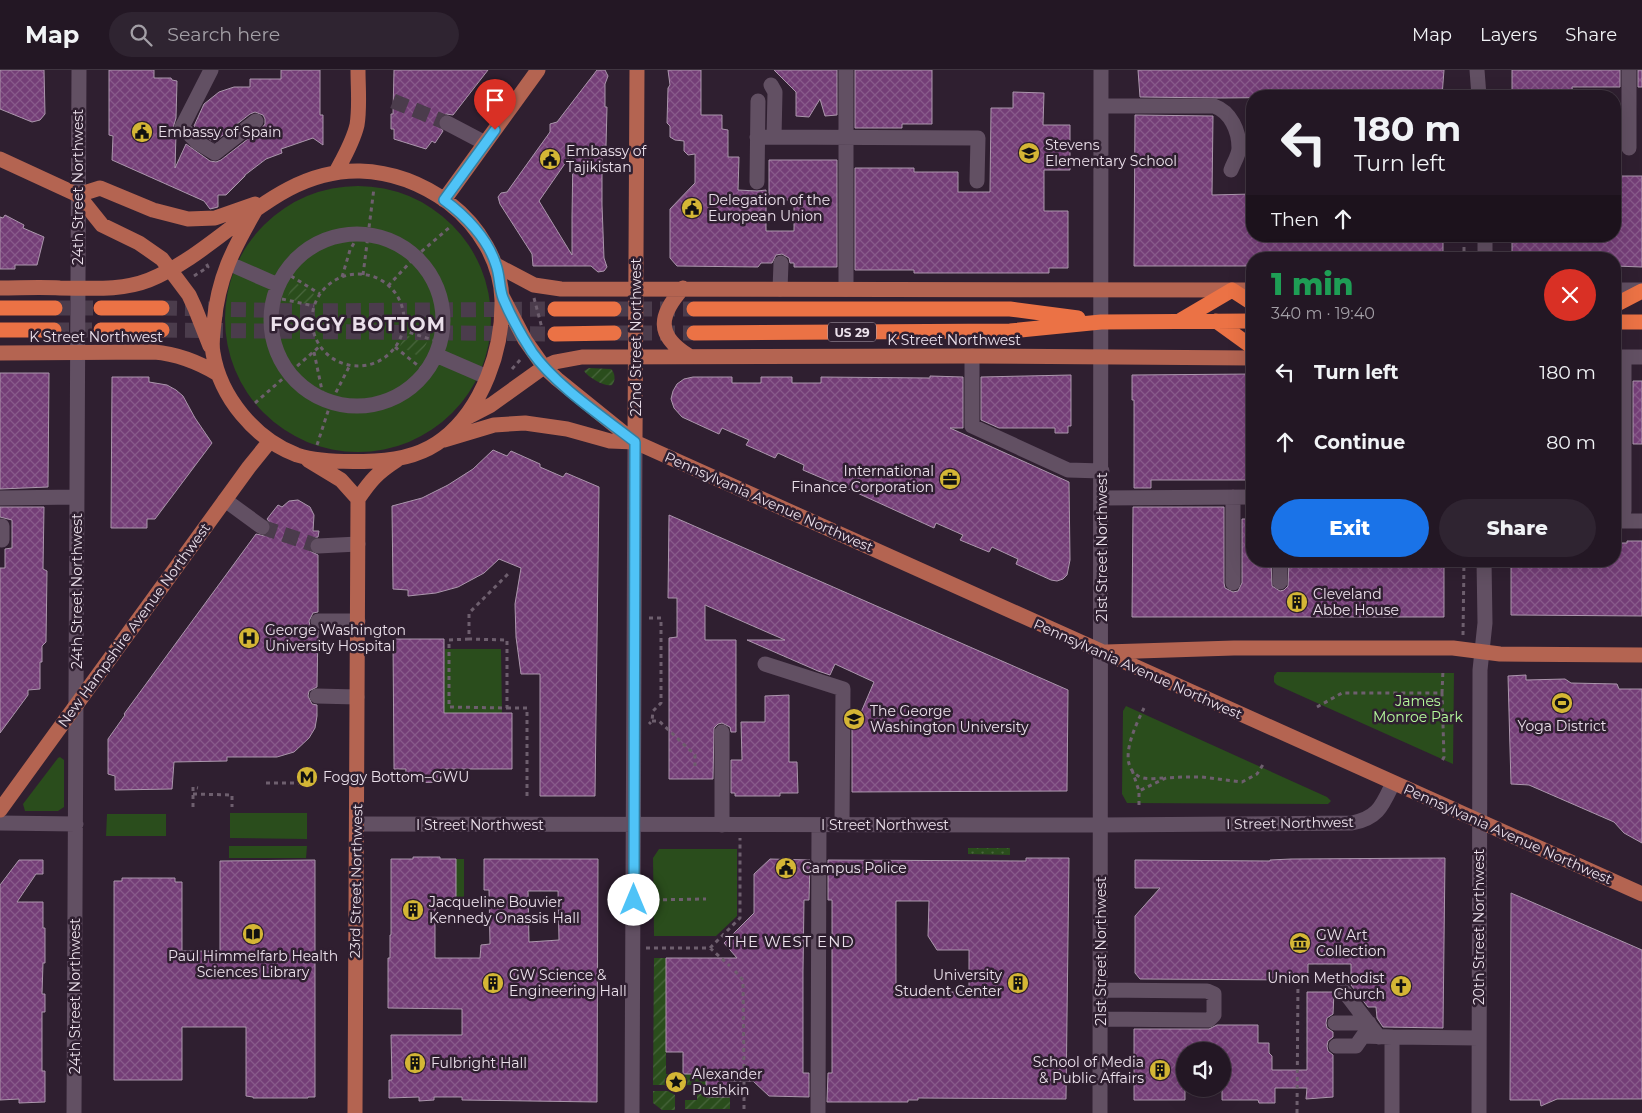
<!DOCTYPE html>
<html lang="en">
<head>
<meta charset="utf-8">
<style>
  :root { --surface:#231724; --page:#2f2431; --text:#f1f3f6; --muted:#a39fa6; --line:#403641; --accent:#1a73e8 }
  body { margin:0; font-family:Montserrat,sans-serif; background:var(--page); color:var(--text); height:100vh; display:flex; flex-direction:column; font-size:19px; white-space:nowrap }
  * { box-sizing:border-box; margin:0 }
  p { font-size:16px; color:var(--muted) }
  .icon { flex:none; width:28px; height:28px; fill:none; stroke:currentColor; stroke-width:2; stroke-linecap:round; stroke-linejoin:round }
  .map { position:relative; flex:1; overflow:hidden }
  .drawer { position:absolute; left:1246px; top:182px; width:375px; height:315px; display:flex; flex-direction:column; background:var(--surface); border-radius:20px; box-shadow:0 5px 20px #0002,0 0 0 1px var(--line) }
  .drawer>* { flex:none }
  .hud { position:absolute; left:1246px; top:20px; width:375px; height:152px; border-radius:20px; box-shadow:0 5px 20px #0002,0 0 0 1px var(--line); background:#231724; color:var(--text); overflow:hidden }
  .tools { position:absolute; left:1176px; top:972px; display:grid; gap:10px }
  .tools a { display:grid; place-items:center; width:55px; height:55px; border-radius:50%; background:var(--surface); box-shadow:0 5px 20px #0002,0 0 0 1px var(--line); font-size:25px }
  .pin { position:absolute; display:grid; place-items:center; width:42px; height:42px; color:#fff; margin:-51px -21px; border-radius:50% 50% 50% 0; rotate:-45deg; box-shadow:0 0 5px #0007 }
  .pin .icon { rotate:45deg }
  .me { position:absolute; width:55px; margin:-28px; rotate:0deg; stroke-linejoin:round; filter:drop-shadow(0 0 4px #0008) }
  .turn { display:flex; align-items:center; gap:18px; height:105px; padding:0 25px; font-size:22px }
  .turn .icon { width:65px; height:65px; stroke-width:2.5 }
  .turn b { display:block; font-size:35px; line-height:42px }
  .then { display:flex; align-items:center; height:48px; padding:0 25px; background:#0003; gap:10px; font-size:19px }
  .round { display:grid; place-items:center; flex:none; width:52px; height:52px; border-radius:26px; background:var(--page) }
  .headline { display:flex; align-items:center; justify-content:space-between; height:85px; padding:0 25px }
  h1 { font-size:30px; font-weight:800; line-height:38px; color:#1e9e55 }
  .cta { display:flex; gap:10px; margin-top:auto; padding:10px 25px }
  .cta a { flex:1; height:58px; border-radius:30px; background:var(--accent); color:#fff; font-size:20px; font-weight:800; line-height:58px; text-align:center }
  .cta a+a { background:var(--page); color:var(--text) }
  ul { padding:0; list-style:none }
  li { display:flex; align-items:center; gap:15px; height:70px; padding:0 25px }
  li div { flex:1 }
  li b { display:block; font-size:19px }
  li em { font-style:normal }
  header { display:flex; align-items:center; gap:30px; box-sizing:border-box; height:70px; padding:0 25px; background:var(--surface); border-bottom:1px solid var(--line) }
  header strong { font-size:24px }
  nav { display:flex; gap:28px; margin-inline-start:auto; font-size:18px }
  .search { width:350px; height:45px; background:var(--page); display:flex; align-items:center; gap:12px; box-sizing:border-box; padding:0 18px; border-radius:28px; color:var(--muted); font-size:19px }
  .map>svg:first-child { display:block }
</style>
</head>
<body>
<header>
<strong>Map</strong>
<div class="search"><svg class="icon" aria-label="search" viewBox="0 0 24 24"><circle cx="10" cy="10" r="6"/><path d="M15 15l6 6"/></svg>Search here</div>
<nav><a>Map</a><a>Layers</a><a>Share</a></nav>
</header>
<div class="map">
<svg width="1642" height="1043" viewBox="0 0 1642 1043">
  <defs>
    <pattern id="grass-dots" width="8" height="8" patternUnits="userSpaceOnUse" patternTransform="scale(1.25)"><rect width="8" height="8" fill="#2a4d1c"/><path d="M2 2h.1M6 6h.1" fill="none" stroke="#49663d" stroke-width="1.8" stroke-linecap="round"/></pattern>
    <pattern id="garden-furrows" width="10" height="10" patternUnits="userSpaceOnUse" patternTransform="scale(1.25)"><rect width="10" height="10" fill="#2a4d1c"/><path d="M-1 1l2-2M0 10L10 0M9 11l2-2" fill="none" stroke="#49663d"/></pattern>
    <pattern id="building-cross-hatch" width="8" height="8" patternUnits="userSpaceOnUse" patternTransform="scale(1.25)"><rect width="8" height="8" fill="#743e77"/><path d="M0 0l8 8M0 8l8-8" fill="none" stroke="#885a8a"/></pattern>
  </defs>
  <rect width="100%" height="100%" fill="#2f1f30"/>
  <path fill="url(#grass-dots)" d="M968,778H1010V785L968,784Z"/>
  <path fill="#2a4d1c" d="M225 249a133 133 0 1 1 266 0a133 133 0 1 1-266 0Z
    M445,579H501L502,643H444Z
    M1277,602L1454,603L1453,694L1277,615L1274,612V606Z
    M1126,636L1327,727L1331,731L1328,734L1127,733L1122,724L1123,641Z
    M60,687L64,690V737L58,741H25L23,734L58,688Z
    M230,743H307V769L230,768Z
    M107,744H166V766H106Z
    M229,776H307L306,788H229Z
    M659,779H737V846L716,866H654L653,788Z
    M456,789H464V831H456Z"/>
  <path fill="url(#garden-furrows)" d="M294,212L314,224L308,235L287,228Z
    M405,265L427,272L420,287L400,276Z
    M589,298L611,299C615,303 616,310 612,315C605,317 589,308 584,301Z
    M654,888H666V1004H706V1027H730V1039H685V1030H697V1015H653Z
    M653,1021H668L675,1025V1040H662L653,1033Z"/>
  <path fill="url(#building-cross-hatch)" stroke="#ab96ac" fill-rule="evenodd" d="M0,0H44L45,44L40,50L32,52L0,39Z
    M109,0H154V8H171L172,10L177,11L176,48L173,58L176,64L175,98L186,74L210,91L216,92L221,90L262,58L265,54V49L263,45L255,42L250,44L214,72L203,65L194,56L204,34L219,22L234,17H250V9H281V0H320V45H323V75L313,68L281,79L282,83L266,89L245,105V106L226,125H218V137L210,139L204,131L112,90L113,66L109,65Z
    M394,0H488L453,45L446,44L439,48L438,54L443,61L435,73L432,71L426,79L394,69V59H391V44H393Z
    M597,0H605L608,6L605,14V37H607L606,76H602V135L604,188L607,197L604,201L598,202L591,196H533L532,184L500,134L498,127L501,123L507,122L550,62V54L557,52ZM573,82L572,147V185L539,131Z
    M668,0H701V45H722V59L728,60V87H739L738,120L757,121L766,120V161H794V130H769V90H837V197H794V193H790L789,188L782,184L776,185L772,193H761L758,197L677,196L670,188V139L695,113V84L688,85L684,81V71L675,70L670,67V56L667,53L668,18L670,15Z
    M774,0H837V45L825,46L820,29L809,47L796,46V22Z
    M855,0H932V54H902V58H855Z
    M1138,0H1444L1442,26L1218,28L1140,27Z
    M1512,0H1620V17H1572L1573,26H1512Z
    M1638,0H1642V17H1638Z
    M1013,22L1044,23L1043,55H1070V100H1044V141H1068V198H1049V203H914V200H855V98H914V102H958V122H990L991,38H1013Z
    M1135,45L1213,46L1212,125L1252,124V166H1443V189H1252V196H1134Z
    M1615,106H1642V197L1615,196V189H1512V166H1615Z
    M5,145L24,155L23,158L44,167L37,195H15V199H0V147L3,148Z
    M0,303H49L48,417L0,419Z
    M1252,304V410H1151V418H1134V330H1132V305Z
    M1071,305V356H1068V363H1055V358H999L981,350V307Z
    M930,306L963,307V358H950L1069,412L1070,490L1067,505L1063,509L1057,511L1051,510L1016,494L1018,489L992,477L989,482L960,470L963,465L936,453L934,458L831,411V412L803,400L804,395L778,383L775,388L746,375L749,370L722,358L719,364L682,347L674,338L671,329L673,321L677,314L684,309L693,307H732V313H761V307H792V313H821V307L930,308Z
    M112,307H149V312L167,315L176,320L183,326L195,348L212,373L155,449H147V458H111Z
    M1633,311H1642V374H1633Z
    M493,380L507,386L511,381L540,394V397L563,407L566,403L599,417L595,726H540V604H521L516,567L515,534L521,498L499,489L484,503L458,517L436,523L408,526V520L393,519L392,436L422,428L448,415L473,399Z
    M298,430L310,437L314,445L313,461H319L318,467L313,468L309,476L310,481L318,485V542L313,543L309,551L310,556L318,560L317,617L309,621L308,626L312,634L317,635V646L315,658L309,668L294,682L277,687H227V691L174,692L172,719L115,720V706L108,704V669L125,645L124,644L256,464L265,466L270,462L271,454L267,449L278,435L282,437L289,431Z
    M0,437H44L43,499L47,501L46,572L42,576V592H40V619L28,620V625L0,663V498H5V479L12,478V450L0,447Z
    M1133,437H1224V513L1225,518L1233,522L1238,521L1242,513V449H1252V491H1271L1272,516L1280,521L1284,520L1288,516L1289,491H1444V547H1132Z
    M669,445L1068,620L1067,721L852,722V659H858L859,647L874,612L835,594L830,605L818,601L747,570H785L705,535V570H736V662H731L730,657L722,653L718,654L714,658L713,709H669V568L677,567V528H668Z
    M1627,471H1642V546L1511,545V491H1574V495L1603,496L1602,491H1615V473H1627Z
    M393,569H444V643H512V699H442V712L405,713L406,699H394Z
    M1526,605V610L1565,609L1571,613L1617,614L1619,619H1642V773L1624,763L1614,752L1529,715L1511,714L1508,606Z
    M789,625V692H797L798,723H780V726H735V723H731V690H742L741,652H765V626Z
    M413,787H440V789H456V831H435V888H480L481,875L490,874L489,820H484V789H598L597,1032L462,1030V1027H434V1030L419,1031V1027L389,1028V1010H392L391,965H462V939L388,938V888H390V865H391V789H413ZM528,821H558L559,870L529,872Z
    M1026,788H1069L1066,1029L918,1028V1030H908V1032H827L828,1003H832V830H828V790L1026,791ZM896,831H929L928,866L937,880H969V922H896Z
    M1445,788L1443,958L1383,957L1377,948L1376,937H1368L1351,915V894H1308V903L1303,908L1294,910L1140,909L1135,903V846L1160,818H1135V790L1270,791V790L1291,789Z
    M770,789L810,790L809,830H804L803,901V1003H809V1027L769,1026L753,1011H731L730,1027H706V1004H683V982H666V888H737L724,873L754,843V804Z
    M19,790H43V804H36L17,832H43V858H45V893H43L42,924H45V942H42V1001H45V1032L19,1033V1029L0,1030V815Z
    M315,790V1027H308V1028H253V1027L246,1026V957H182V1010H114V811H122V808H175V812H182V881H220V791Z
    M1511,823L1642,880V1029H1557L1541,1036L1540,1030H1510Z
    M1307,922H1334L1333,944L1327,948L1326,953L1327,958L1333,962V967L1328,971L1327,976L1328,981L1333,985V1027L1306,1029L1307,1018H1275V1033H1259L1258,1030H1222V981H1185V1030H1134V959H1209L1217,955H1258V973H1269V983L1272,986V1000H1307Z"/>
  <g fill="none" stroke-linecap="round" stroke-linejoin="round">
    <path stroke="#4b3c4c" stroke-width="15" stroke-dasharray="15 8" stroke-linecap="butt" d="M393,31L447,53
      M262,457L318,476"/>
    <path stroke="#4b3c4c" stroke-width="15" stroke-dasharray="15 8" stroke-linecap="butt" d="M55,238H101
      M162,238L305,241L555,239
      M614,239H694
      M54,260H101
      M162,260L555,264
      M614,263H694"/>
    <path stroke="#6e5f6e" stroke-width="3" stroke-dasharray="4 4" stroke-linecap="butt" d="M1464,189V166
      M312 250a46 46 0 1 1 92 0a46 46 0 1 1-92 0Z
      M363,205L374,118
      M194,206L208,197L206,193
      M291,206L320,224
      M342,207L350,180L359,164
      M388,216L415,187L450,157
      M534,228L542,258
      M282,229L314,236
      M402,260L433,270
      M395,277L426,302
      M314,282L324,330
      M512,299L521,289
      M255,333L320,276
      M317,375L331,332L350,295
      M649,548H661V633L653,641L652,651L649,654
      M1463,565L1464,491
      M469,569L449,570V637L507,638V570L469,569V543L510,502
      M1442,623L1443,600
      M1317,637L1342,623H1442L1444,687L1441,693
      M507,638H527V729
      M1144,638C1136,655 1115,695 1140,707C1147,710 1156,708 1163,708
      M652,651H659L695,685V696
      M1132,700L1139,721
      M266,713H299
      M193,724L232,725V737
      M1139,735V721L1166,708L1184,707H1202L1242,712L1257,704L1264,693
      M193,737V717L198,718
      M647,830L706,829
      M646,878H710L740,848V768
      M710,878L730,896
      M735,901L743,910L744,1003
      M744,1011V1043
      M1297,1043L1298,909"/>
    <path stroke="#625063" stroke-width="15" d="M211,0L182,57L197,72L215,83L256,51
      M1477,0L1479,26
      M771,15L775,22L774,67
      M1101,36H1214C1231,42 1239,61 1239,78C1239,85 1233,94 1231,100
      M447,53L485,73
      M757,67L978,68L977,111
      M1629,78V0
      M757,112L758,31
      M271 250a86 86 0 1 1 172 0a86 86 0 1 1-172 0Z
      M1485,189V166
      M237,197L278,215
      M780,219L781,193
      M846,219V0
      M1615,220H1642
      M436,285L480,304
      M972,286V356L1068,400L1102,401
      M1615,287H1642
      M1233,427V513
      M0,428L77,427
      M1102,428L1252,427
      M225,430L262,457
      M1615,451L1624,441V287
      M1615,451H1642
      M0,456H2V470
      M318,476L358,474
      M1280,491V512
      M318,551H358
      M765,594L843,619L842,755
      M317,626L357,627
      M722,662V755
      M0,753L76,754
      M357,754L1101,755L1352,753C1378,748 1382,736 1393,713
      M1100,920L1207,921L1214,924V945L1209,950L1100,949
      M1343,920L1379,967
      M1335,953H1369
      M1336,976H1356L1363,966L1392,967
      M74,1043L79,0
      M632,1043L635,372
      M818,1043L819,755
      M1100,1043L1101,0
      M1392,1043V967L1479,968
      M1479,1043L1480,600L1485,553L1484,491"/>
    <path stroke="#b46451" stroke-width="15" d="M0,89L78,125L102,155L139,173L162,189L189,225L195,238L210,276
      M336,102C344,87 353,72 357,55C360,37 358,18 358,0
      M78,125L100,118L153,140L188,149L215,148L255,134
      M444,130L538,0
      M496,195L534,215L561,219L1252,220
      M0,218C20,218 40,217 60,218C90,218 121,221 149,210C223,180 274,99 360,101C392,102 423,114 449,133C479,156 501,192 502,230C503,279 483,338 443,369C424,384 398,390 375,391C353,392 318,392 297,385C255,369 220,327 213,283C211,273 213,262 214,253C218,208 233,179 255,141
      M683,218C659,245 655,265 689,286
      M502,226L525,270L544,297L557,309L635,372L1642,824
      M0,283L154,282C178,284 198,292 218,304
      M464,349L491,335L544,297L555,292L582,287L972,286L1252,288
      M444,370L494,355L525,353L567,359L610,371L635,372
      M635,372L637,0
      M308,390L341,410L358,429
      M1106,582L1234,578H1453L1500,584L1642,585
      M0,740L249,397L270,371
      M355,1043L358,429C371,410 377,403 397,390"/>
    <path stroke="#eb7245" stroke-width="15" d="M1615,235L1642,221
      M0,238H55
      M101,238H162
      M555,239H614
      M694,239H1010L1078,248
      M1181,250L1232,220L1252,233
      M1216,251L1252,277
      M1615,252H1642
      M0,260H54
      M101,260H162
      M694,263L1010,261L1101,252L1252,251
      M555,264L614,263"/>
  </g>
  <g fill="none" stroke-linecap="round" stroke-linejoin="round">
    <g stroke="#337fa1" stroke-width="12">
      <path id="route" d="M495,60L444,130C466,146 488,169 496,195C500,205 499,218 503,228C511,247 521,265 532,282C555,315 603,347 635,372L634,830"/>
    </g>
    <use href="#route" stroke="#4fc3f7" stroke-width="9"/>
  </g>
  <defs>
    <g id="civic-disc" transform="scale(1.125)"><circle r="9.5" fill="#d4b635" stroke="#2f1f30"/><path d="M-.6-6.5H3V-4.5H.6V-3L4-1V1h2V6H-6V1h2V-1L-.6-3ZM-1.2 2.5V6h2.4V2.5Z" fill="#111"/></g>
    <g id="school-disc" transform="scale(1.125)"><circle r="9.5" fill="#d4b635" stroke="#2f1f30"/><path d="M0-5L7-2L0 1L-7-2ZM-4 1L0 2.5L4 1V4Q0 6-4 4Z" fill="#111"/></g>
    <g id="office-disc" transform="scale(1.125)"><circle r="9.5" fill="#d4b635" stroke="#2f1f30"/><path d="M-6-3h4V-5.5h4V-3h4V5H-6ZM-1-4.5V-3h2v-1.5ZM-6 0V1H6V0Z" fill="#111"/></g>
    <g id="building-disc" transform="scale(1.125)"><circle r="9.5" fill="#d4b635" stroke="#2f1f30"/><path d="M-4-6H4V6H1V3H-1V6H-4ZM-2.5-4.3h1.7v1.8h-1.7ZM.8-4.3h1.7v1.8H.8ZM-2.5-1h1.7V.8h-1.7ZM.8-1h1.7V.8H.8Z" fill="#111"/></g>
    <g id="hospital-disc" transform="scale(1.125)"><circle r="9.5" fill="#d4b635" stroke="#2f1f30"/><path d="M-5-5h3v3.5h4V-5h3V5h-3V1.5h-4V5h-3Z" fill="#111"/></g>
    <g id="stadium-disc" transform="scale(1.125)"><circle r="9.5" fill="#d4b635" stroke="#2f1f30"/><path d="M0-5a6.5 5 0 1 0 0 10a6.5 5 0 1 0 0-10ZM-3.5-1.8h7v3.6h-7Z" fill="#111"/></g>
    <g id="university-disc" transform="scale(1.125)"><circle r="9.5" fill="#d4b635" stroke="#2f1f30"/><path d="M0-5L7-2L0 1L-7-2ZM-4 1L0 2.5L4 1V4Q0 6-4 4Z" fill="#111"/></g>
    <g id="metro-disc" transform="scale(1.125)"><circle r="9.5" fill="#d4b635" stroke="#2f1f30"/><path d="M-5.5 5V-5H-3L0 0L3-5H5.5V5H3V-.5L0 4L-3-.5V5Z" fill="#111"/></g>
    <g id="library-disc" transform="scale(1.125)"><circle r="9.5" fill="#d4b635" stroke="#2f1f30"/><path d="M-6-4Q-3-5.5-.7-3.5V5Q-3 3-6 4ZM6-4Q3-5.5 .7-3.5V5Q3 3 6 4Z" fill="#111"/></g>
    <g id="museum-disc" transform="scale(1.125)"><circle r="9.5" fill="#d4b635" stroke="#2f1f30"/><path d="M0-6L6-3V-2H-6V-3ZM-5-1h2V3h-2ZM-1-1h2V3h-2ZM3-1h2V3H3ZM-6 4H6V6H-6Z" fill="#111"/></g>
    <g id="church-disc" transform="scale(1.125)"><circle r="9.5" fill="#d4b635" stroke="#2f1f30"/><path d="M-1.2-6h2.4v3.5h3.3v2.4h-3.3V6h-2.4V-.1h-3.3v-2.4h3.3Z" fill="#111"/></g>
    <g id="sight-disc" transform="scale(1.125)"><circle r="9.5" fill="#d4b635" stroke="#2f1f30"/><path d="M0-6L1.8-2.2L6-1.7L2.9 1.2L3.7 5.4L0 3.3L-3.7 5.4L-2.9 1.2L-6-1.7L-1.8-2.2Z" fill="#111"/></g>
  </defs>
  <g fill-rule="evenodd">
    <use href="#civic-disc" x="142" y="62"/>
    <use href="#school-disc" x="1029" y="83"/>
    <use href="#civic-disc" x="550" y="89"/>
    <use href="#civic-disc" x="692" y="138"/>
    <use href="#office-disc" x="950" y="409"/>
    <use href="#building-disc" x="1297" y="532"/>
    <use href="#hospital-disc" x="249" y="568"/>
    <use href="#stadium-disc" x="1562" y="633"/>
    <use href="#university-disc" x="854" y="649"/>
    <use href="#metro-disc" x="307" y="707"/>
    <use href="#civic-disc" x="786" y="798"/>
    <use href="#building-disc" x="413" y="840"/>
    <use href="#library-disc" x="253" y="864"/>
    <use href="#museum-disc" x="1300" y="873"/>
    <use href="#building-disc" x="493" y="913"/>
    <use href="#building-disc" x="1018" y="913"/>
    <use href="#church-disc" x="1401" y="916"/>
    <use href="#building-disc" x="415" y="993"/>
    <use href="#building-disc" x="1160" y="1000"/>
    <use href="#sight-disc" x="676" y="1012"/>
  </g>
  <g text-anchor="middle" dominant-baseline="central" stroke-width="5" stroke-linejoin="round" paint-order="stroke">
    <rect fill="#2f1f30" stroke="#b3a6b3" stroke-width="1" x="828" y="252.5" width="48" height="19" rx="4"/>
    <g font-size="12" font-weight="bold" fill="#ebe0eb">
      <text x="852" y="262">US 29</text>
    </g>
    <g font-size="14" fill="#ebe0eb" stroke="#2f1f30" text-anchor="start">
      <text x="158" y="62">Embassy of Spain</text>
      <text x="1045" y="75">Stevens<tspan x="1045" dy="16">Elementary School</tspan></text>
      <text x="566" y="81">Embassy of<tspan x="566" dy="16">Tajikistan</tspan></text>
      <text x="708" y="130">Delegation of the<tspan x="708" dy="16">European Union</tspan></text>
      <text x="934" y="401" text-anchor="end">International<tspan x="934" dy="16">Finance Corporation</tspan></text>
      <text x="1313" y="524">Cleveland<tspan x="1313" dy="16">Abbe House</tspan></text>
      <text x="265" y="560">George Washington<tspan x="265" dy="16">University Hospital</tspan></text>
      <text x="870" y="641">The George<tspan x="870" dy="16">Washington University</tspan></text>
      <text x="1562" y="656" text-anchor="middle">Yoga District</text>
      <text x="323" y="707">Foggy Bottom–GWU</text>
      <text x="802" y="798">Campus Police</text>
      <text x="429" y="832">Jacqueline Bouvier<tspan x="429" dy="16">Kennedy Onassis Hall</tspan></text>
      <text x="1316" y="865">GW Art<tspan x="1316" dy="16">Collection</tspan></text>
      <text x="253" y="886" text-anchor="middle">Paul Himmelfarb Health<tspan x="253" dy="16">Sciences Library</tspan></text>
      <text x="509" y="905">GW Science &amp;<tspan x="509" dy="16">Engineering Hall</tspan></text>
      <text x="1002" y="905" text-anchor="end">University<tspan x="1002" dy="16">Student Center</tspan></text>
      <text x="1385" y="908" text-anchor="end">Union Methodist<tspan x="1385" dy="16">Church</tspan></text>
      <text x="1144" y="992" text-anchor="end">School of Media<tspan x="1144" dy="16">&amp; Public Affairs</tspan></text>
      <text x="431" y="993">Fulbright Hall</text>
      <text x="692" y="1004">Alexander<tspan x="692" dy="16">Pushkin</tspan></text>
    </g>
    <g font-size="14" fill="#ebe0eb" stroke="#2f1f30">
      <text transform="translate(78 117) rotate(-90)">24th Street Northwest</text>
      <text x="96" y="267">K Street Northwest</text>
      <text transform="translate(636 267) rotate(-90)">22nd Street Northwest</text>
      <text x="954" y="270">K Street Northwest</text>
      <text transform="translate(769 432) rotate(24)">Pennsylvania Avenue Northwest</text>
      <text transform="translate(1102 477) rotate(-90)">21st Street Northwest</text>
      <text transform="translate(77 521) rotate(-90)">24th Street Northwest</text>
      <text transform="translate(134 555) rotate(-54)">New Hampshire Avenue Northwest</text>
      <text transform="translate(1138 599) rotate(24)">Pennsylvania Avenue Northwest</text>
      <text transform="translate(1290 753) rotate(-1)">I Street Northwest</text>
      <text x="480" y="755">I Street Northwest</text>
      <text x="885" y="755">I Street Northwest</text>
      <text transform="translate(1508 764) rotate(24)">Pennsylvania Avenue Northwest</text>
      <text transform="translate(356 811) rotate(-89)">23rd Street Northwest</text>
      <text transform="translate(1479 857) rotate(-90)">20th Street Northwest</text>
      <text transform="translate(1101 881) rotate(-90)">21st Street Northwest</text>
      <text transform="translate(75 926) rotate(-90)">24th Street Northwest</text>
    </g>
    <g font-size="14" fill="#b6fb9d" stroke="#2f1f30">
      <text x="1418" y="631">James<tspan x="1418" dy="16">Monroe Park</tspan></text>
    </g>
    <g font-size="15" letter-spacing="1" fill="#ebe0eb" stroke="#2f1f30">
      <text x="790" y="871">THE WEST END</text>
    </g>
    <g font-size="19" font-weight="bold" letter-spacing="1" fill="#ebe0eb" stroke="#2f1f30">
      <text x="358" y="254">FOGGY BOTTOM</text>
    </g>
  </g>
</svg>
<div class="tools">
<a><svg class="icon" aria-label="sound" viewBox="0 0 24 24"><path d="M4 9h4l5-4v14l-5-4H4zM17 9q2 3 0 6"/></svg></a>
</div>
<div class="pin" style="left:495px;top:60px;background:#d93025"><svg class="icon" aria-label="arrive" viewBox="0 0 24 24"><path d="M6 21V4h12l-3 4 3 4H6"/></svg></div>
<svg class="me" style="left:634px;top:830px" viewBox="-20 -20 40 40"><circle r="19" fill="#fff"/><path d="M0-13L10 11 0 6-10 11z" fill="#4fc3f7"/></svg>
<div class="hud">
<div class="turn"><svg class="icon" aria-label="left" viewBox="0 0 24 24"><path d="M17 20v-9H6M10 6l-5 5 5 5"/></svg><div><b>180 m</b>Turn left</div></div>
<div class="then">Then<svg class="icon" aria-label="ahead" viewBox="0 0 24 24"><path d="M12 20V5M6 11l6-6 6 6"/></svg></div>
</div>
<section class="drawer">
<div class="headline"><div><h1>1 min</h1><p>340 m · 19:40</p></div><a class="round" style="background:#d93025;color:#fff"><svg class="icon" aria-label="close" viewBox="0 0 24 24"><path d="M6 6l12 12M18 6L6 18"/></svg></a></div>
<ul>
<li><svg class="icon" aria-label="left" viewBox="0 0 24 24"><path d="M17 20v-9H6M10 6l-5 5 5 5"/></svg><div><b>Turn left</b></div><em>180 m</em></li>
<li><svg class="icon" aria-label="ahead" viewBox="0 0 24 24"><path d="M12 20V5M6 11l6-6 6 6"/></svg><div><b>Continue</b></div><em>80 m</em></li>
</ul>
<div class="cta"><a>Exit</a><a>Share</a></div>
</section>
</div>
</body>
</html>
